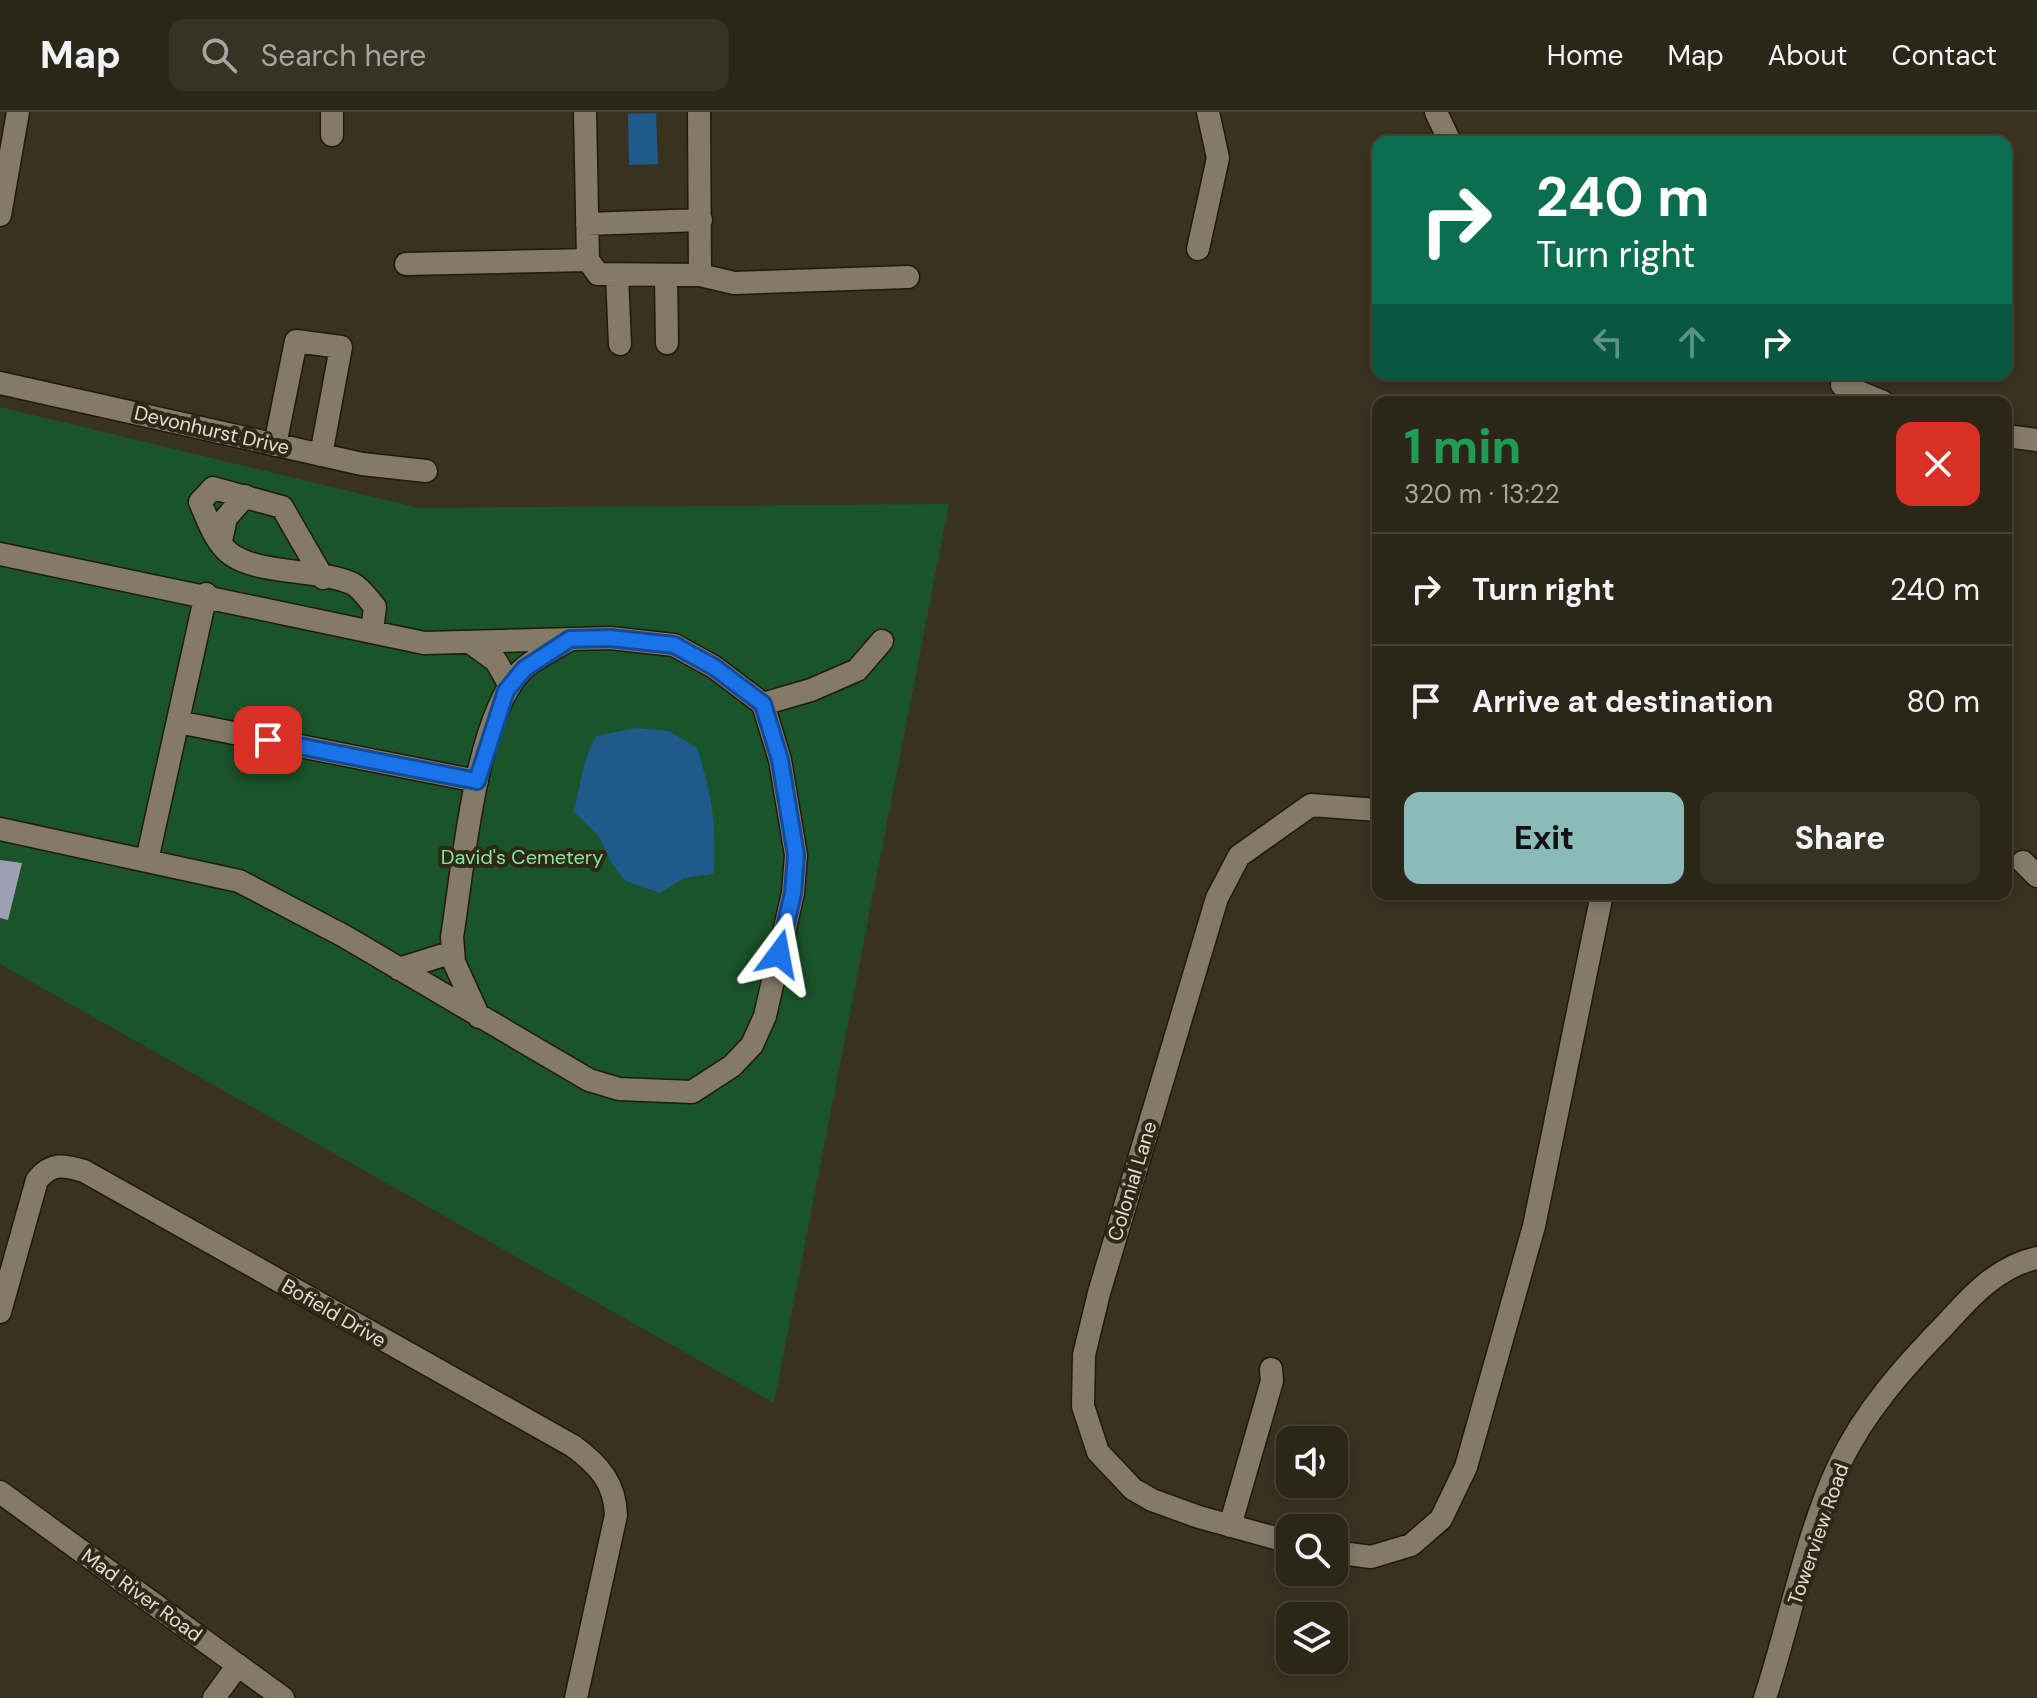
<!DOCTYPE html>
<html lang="en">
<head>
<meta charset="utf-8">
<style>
  :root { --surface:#2c2618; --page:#383225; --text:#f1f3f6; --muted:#a6a5a2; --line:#484337; --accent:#8bbbb9 }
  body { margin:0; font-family:"DM Sans",sans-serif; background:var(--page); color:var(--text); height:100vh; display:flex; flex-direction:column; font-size:30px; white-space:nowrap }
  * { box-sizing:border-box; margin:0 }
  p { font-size:26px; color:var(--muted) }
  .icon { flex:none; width:44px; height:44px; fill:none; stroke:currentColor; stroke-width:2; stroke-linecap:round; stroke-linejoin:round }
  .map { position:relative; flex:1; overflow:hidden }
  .panel { position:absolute; left:1372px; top:284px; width:640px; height:504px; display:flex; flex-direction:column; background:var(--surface); border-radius:16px; box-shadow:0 4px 12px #0003,0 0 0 2px var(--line) }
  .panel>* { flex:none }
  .banner { position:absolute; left:1372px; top:24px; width:640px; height:244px; border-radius:16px; box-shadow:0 4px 12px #0003,0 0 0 2px var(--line); background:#0b6e4f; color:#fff; overflow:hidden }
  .fabs { position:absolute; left:1276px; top:1314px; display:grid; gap:16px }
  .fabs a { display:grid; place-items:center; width:72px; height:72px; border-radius:16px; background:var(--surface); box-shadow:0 4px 12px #0003,0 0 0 2px var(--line); font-size:40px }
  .pin { position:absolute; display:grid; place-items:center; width:68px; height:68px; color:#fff; margin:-34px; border-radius:16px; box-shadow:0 4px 12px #0006 }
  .me { position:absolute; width:88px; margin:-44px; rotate:13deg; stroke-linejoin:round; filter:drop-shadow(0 0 6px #0008) }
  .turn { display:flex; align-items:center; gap:28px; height:168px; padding:0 32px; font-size:36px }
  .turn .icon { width:104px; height:104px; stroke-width:2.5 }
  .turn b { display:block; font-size:56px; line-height:68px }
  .lanes { display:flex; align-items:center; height:76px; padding:0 32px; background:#0003; justify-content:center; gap:40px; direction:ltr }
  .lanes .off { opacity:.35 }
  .round { display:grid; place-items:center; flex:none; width:84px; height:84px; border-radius:16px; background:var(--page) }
  .summary { display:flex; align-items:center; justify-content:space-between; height:136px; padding:0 32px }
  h1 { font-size:48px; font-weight:800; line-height:60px; color:#1e9e55 }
  .cta { display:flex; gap:16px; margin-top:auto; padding:16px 32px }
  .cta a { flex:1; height:92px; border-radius:16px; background:var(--accent); color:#111; font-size:32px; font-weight:800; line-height:92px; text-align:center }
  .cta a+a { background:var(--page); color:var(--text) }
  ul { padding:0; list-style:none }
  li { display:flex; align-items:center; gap:24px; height:112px; padding:0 32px; border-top:2px solid var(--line) }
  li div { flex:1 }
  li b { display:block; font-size:30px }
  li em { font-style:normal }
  header { display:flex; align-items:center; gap:48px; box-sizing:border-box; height:112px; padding:0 40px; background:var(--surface); border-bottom:2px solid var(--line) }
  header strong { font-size:38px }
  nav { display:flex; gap:44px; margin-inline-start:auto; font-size:28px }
  .search { width:560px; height:72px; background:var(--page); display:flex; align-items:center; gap:20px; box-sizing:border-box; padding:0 28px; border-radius:16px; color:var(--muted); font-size:30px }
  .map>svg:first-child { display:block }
</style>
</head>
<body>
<header>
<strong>Map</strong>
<div class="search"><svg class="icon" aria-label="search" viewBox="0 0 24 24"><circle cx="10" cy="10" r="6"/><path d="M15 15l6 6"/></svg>Search here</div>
<nav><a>Home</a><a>Map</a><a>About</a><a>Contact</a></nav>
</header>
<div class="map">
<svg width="2037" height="1586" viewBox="0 0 2037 1586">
  <rect width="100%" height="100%" fill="#3a3220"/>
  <path fill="#1a542a" d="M0,295L419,396L949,392L774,1291L0,852Z"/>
  <path fill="#1e5b8b" d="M656,1L658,52L629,53L628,2Z
    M636,616L669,619L697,636C711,679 718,717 713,762L684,766L660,781L626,769L612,752L598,723L573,699C582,672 582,648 596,624Z"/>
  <path fill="#9f9eb4" d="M0,748L22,751L8,808L0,806Z"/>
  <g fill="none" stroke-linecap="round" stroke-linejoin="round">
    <g stroke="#211909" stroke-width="25">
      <path id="minor" d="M332,0V23
        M585,0L588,148L598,162L700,163L734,171L908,165
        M699,0L700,163
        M1436,0L1450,30
        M0,103L18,0
        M587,112L701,108
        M1198,137L1218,46L1208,0
        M406,152L588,148
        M617,164L620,232
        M666,164L667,231
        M0,271L362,352L426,359
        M1842,273L1883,290
        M2006,324L2037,328
        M275,333L296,229L341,235L321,343
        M221,429L226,406L245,384
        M0,442L424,531L610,526L674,533L714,555L763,592L780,648L796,743L793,781L765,904L752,933L732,954L692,980L619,977L589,968L344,824L239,769L0,717
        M323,466L282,395L213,376L200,390C208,408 215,431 232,443C261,463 323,457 353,472C361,476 369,488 375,495L372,519
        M470,530L496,549L510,574
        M763,592L811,578L857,558L882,529
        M178,610L477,669
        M147,748L206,482
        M2023,750L2037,764
        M399,857L453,840
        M479,905L454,850L452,825C463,757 475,606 522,558C535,546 554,537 569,528
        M0,1200L37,1068C52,1050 64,1053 84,1059L573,1334C599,1353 615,1371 616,1403L576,1586
        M0,1380L283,1586
        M1230,1414L1272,1269L1271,1257
        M1290,1430L1199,1405L1152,1388L1133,1377L1098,1340L1083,1294L1084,1243L1099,1181L1217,786L1239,744L1311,693L1378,698
        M1334,1440L1371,1445L1411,1433L1441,1407L1466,1355L1534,1114L1602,782
        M214,1586L238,1553
        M1765,1586C1790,1510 1805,1426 1839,1353C1864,1300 1904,1255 1945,1213C1970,1185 1998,1154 2037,1146"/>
    </g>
    <use href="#minor" stroke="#837a67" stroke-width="22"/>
  </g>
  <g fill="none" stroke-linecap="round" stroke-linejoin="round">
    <g stroke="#114b97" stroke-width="20">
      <path id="route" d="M268,628L477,669L506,579L524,557L570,527L610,526L674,533L714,555L763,592L780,648L796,743L793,781L779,842"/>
    </g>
    <use href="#route" stroke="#1a73e8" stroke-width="14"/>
  </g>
  <g text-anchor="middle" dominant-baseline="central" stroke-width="8" stroke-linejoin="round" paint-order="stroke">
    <g font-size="20" fill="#e2ddd2" stroke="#2f2817">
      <text transform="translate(212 318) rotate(13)">Devonhurst Drive</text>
      <text transform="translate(1132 1069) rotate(-73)">Colonial Lane</text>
      <text transform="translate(334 1201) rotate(30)">Bofield Drive</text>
      <text transform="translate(1818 1422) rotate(-71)">Towerview Road</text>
      <text transform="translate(142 1483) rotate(36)">Mad River Road</text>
    </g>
    <g font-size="20" fill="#80ec98" stroke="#2f2817">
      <text x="522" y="745">David's Cemetery</text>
    </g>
  </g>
</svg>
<div class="fabs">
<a><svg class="icon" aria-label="sound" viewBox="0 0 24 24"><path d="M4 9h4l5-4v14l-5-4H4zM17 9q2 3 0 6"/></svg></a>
<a><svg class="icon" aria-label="search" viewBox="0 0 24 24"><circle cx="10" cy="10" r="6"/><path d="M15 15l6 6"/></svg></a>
<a><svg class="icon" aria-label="layers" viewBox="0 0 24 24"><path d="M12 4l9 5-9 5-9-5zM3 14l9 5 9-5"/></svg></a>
</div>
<div class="pin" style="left:268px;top:628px;background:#d93025"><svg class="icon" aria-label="arrive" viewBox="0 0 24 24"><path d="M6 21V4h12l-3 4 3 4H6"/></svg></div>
<svg class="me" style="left:779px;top:842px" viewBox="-20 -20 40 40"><path d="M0-17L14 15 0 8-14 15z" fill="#1a73e8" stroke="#fff" stroke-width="4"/></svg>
<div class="banner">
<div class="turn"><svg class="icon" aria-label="right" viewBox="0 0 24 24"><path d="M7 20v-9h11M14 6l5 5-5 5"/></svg><div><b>240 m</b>Turn right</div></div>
<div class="lanes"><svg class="icon off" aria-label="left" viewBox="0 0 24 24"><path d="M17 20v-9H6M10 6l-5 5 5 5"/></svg><svg class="icon off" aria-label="ahead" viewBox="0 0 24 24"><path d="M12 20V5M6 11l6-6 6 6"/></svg><svg class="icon" aria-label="right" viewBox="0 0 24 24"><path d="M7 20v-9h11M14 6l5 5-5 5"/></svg></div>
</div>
<section class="panel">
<div class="summary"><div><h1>1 min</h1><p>320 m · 13:22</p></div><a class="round" style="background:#d93025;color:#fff"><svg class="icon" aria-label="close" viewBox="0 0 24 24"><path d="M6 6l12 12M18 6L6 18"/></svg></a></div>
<ul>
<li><svg class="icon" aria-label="right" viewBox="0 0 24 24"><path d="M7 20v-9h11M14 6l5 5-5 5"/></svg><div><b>Turn right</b></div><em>240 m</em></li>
<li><svg class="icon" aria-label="arrive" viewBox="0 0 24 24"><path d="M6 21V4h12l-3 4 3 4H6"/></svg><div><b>Arrive at destination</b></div><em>80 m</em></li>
</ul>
<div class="cta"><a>Exit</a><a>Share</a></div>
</section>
</div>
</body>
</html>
